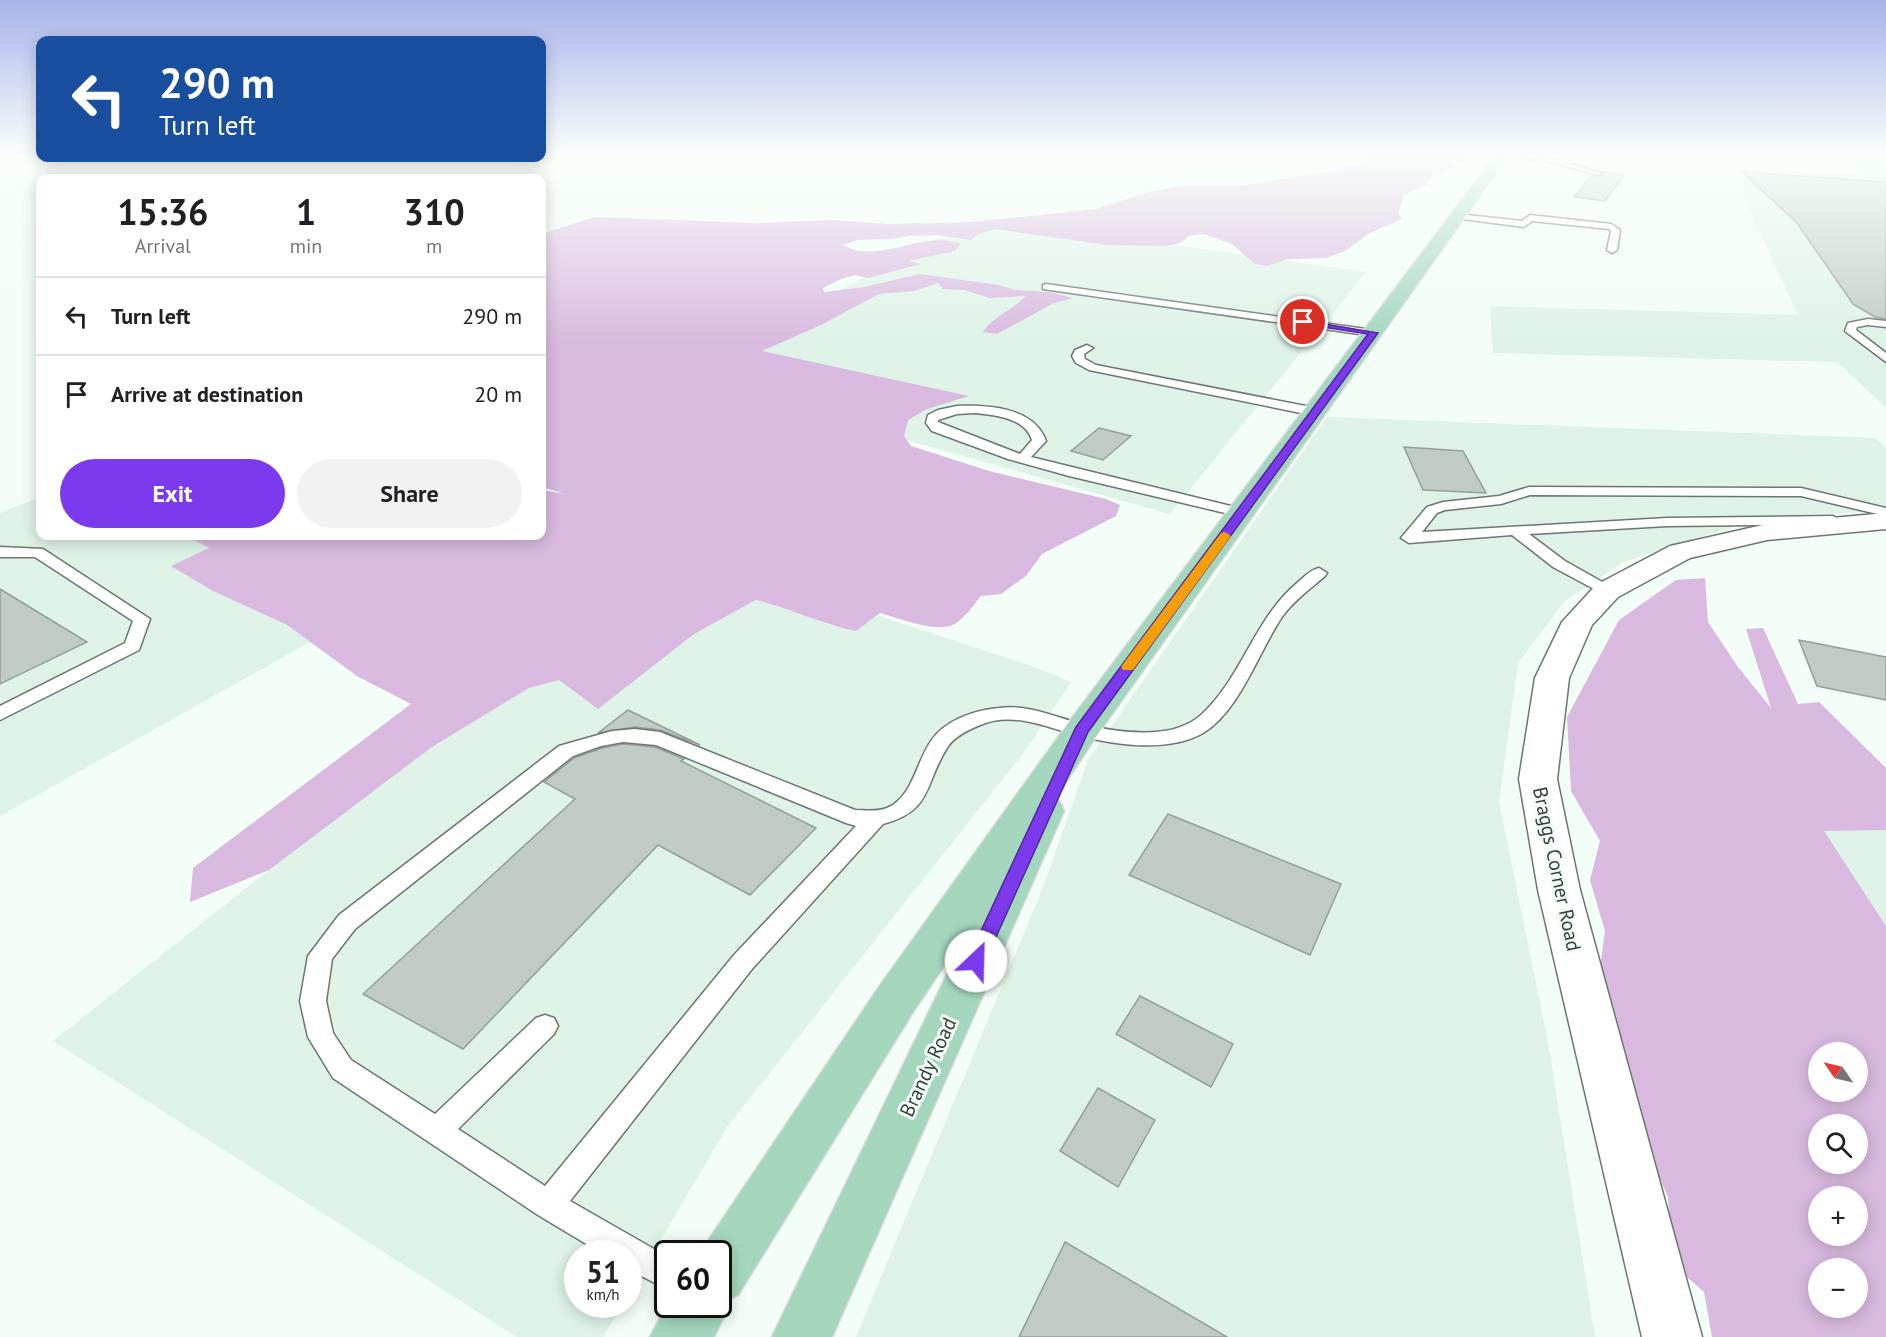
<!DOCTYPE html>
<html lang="en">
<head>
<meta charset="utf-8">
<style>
  :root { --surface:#fff; --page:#f2f2f2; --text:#202124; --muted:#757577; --line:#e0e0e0; --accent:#7c3aed }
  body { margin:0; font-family:"PT Sans",sans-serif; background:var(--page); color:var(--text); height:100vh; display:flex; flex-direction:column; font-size:22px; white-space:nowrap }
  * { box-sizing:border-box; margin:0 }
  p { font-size:20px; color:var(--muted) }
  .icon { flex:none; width:33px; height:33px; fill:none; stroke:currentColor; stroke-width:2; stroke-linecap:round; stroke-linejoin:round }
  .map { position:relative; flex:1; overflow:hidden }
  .drawer { position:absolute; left:36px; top:174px; width:510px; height:366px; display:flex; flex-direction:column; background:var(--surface); border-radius:12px; box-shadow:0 3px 15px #0003 }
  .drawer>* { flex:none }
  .hud { position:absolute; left:36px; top:36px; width:510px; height:126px; border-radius:12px; box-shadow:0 3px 15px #0003; background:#1a4fa0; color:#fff; overflow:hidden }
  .needle { width:39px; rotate:304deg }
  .buttons { position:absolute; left:1808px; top:1042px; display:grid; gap:12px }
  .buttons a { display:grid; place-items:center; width:60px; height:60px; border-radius:50%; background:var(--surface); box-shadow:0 3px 15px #0003; font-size:30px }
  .speed { position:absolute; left:564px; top:1240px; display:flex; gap:12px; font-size:30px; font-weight:700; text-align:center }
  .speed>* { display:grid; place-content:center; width:78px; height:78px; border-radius:50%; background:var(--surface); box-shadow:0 3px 15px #0003; line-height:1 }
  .speed small { font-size:15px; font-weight:400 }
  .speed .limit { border:3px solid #111; border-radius:9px; background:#fff; color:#111 }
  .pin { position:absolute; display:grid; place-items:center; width:51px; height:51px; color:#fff; margin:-26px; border:3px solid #fff; border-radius:50%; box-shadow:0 2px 6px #0007 }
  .me { position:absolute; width:66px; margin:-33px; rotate:24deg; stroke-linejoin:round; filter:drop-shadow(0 0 4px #0008) }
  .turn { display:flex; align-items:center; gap:21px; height:126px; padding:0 24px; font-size:27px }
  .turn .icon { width:78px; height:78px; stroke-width:2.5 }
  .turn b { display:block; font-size:42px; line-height:51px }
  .eta { display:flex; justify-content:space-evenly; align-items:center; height:102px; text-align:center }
  .eta b { font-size:36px; font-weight:700; line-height:42px }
  .cta { display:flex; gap:12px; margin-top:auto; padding:12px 24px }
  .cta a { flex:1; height:69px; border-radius:36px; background:var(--accent); color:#fff; font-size:24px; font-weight:700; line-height:69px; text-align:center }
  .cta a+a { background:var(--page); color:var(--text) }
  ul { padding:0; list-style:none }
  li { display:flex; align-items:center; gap:18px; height:78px; padding:0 24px; border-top:2px solid var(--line) }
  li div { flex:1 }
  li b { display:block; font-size:22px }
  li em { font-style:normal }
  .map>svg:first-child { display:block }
</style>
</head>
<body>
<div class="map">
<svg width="1886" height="1337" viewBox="0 0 1886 1337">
  <rect width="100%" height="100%" fill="#f1fdf6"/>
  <path fill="#def2e7" d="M1848,156H1886V407L1837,362L1493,353L1490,306L1798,315L1744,199L1739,169L1863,175Z
    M977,217L1366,272L1170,514L679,376Z
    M1327,417L1875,438L1886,448V511L1767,516L1623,562L1565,601L1518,663L1499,802L1548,1042L1595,1337H856L1042,890L1088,760Z
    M40,497V536H186L209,548L172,566L213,591L287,625L310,642L0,816V513Z
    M756,600L786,607L832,626L876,615L1040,669L1071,682L1028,747L727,1127L629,1294L628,1254H578V1305H622L603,1337H517L53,1041L269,870L432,747L529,688L559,679L598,708L694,634Z
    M1886,830V926L1824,831Z"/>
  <path fill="#d9b9df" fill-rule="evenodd" d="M1363,156H1470L1445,172L1432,175L1426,185L1404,195L1398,214L1402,219L1370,233L1345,251L1326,258L1288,259L1267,266L1255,264L1232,244L1204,234L1189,236L1180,243L1166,246L1107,245L995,229L978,234L971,240L936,235L909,236L892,239L857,240L843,245C880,266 922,229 961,244L955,251L908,261L921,264L868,278L855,275L841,279L823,288L824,292L864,287L920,274L998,285L1015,290L1049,292L1073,298L1054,303L997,334L983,332C993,316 1013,310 1026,296L990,298L964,290L943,289L938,283L914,291L879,294L821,325L762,351L969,396L927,409L908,420L904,436L911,446L989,471L1106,499L1120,505L1116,516L1042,554L1026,576L1001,594L981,596C973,605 963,622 950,626C931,631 898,618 880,613L856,631C821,624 790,608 756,600L694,634L598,709L559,680L529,688L432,747L269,870L190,902L193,868L411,704L357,676L287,625L213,591L171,566L209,548L186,536H542V490L565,494L542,487V234L594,217L757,223L832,220L887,224L974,222L1097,209L1144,193L1180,186H1239L1339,170L1369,161Z
    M1705,578L1708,622L1738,667L1771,708L1746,629L1763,628L1798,704L1819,702L1886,768V830L1824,831L1886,926V1337H1712L1704,1292L1672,1264L1668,1197L1643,1142L1597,990L1605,931L1590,880L1600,841L1571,791L1567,717L1619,620L1676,580ZM1818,1053H1857V1092H1818ZM1818,1125H1857V1164H1818ZM1818,1197H1857V1236H1818ZM1818,1269H1857V1308H1818Z"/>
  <path fill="#c0cbc5" stroke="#959f99" stroke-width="1.5" d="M1604,172L1624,175L1605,201L1574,197L1591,176L1599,177Z
    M1742,172L1886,182V319L1875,317L1853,304L1797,223Z
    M1099,428L1131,436L1103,460L1071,451Z
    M1404,447L1463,451L1486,493L1423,490Z
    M0,589L87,642L0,684Z
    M1799,640L1886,657V700L1817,686Z
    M628,710L700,745L660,730L635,727L598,733Z
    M623,744L655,747L684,759L681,761L816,828L750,895L658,845L463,1049L363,994L575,799L544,782L574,758L602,748Z
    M1168,814L1341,884L1310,955L1129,875Z
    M1140,996L1233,1044L1211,1087L1116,1034Z
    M1098,1088L1155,1120L1118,1187L1060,1151Z
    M1065,1242L1227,1337H1019Z"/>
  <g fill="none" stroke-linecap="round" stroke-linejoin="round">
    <g stroke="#6c7670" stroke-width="3">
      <path id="lane" d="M1513,156L1550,158L1602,173L1598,175L1550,162Z
        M1458,214L1522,221L1530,215L1611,224L1620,230L1617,250L1612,253L1607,250L1611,231L1609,229L1532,221L1524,227L1455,218V214Z
        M1046,284L1373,330L1378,333L1373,336L1043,289V285Z
        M1868,319L1886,321V327L1868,325L1857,327L1856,330L1886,353V362L1845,331L1848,323Z
        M1087,345L1093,348L1084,354L1085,359L1096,365L1316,408L1322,412L1316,416L1089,370L1076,363L1072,356L1075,350Z
        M957,406C988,405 1034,407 1046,441L1031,457L1247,510L1249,513L1242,517L1069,476L1008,459L932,431L926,423L928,415L938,410ZM975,413C996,415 1025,418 1032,440L1020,454L938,422V420L957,414Z
        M1529,487L1801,488L1886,508V516L1801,496L1530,495L1501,504L1445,510L1437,513L1422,532L1667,518L1833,516L1840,520L1833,524L1667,526L1529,534L1565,561L1613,588L1615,591L1613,594L1607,596L1553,567L1512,535L1409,543L1401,538L1427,507L1443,502L1499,496Z
        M0,547L43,549L150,619L139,650L0,720V706L125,643L133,621L35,557H0Z
        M1319,568L1327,573L1325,576C1310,589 1293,601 1282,617C1259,651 1239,712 1203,733C1168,753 1114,745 1077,735C1045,727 1013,711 980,725C968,730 953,737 947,748C924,784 933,811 883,824L752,969L570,1201L668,1257V1290L628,1269V1254H603L538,1215L333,1078L308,1037L300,1001L308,956L339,915L559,746L612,731L635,729L660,732L855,810C865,810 877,812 887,808C913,797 916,762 931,741C945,720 975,710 999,708C1026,704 1053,716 1078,723C1114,732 1171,742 1201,715C1242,678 1254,619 1297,583C1304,577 1310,570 1319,568ZM623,742L656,745L846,823L856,826L734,955L545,1186L458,1129L554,1034L558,1026L554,1018L545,1015L536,1018L435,1114L351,1060L333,1033L326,1001L332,959L355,929L573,756L601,746Z"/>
    </g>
    <g stroke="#6c7670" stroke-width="3">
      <path id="secondary" d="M1886,513V529L1767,540L1690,558L1618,597L1592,625L1569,678L1557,779L1580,890L1702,1337H1642L1538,890L1519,779L1535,678L1562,622L1596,585L1670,546L1767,524Z"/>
    </g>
    <g stroke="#d7d8d8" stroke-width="3">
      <path id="primary" d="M1495,156H1508L1095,738L1054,800L1059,801L1064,811L832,1337H772L970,927L913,1012L738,1295L727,1300L729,1305L714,1337H650L668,1303V1305H718V1254H699L881,984L1069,722Z"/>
    </g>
    <use href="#lane" fill="#fff" fill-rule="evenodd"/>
    <use href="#secondary" fill="#fff" fill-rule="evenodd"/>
    <use href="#primary" fill="#a4d6be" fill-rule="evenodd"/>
  </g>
  <linearGradient id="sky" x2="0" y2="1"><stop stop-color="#a7b3eb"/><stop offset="0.45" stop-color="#f9fefb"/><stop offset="1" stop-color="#f9fefb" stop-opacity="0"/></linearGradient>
  <rect width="1886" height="344" fill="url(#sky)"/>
  <path fill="#7c3aed" stroke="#51269a" stroke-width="1.5" d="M1301,320L1378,333L1088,732L983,966L976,969L970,966L967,961L1076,727L1368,334L1303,324H1301Z"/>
  <path fill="#f59e0b" d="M1225,532L1231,536L1133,670H1123L1121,667L1123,664L1221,533Z"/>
  <g text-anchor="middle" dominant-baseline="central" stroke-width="6" stroke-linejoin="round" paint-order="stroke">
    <g font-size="20" fill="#383d3a" stroke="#f1fdf6">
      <text transform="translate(1557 869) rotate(78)">Braggs Corner Road</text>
      <text transform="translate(928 1067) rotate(-65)">Brandy Road</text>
    </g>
  </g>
</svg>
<div class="buttons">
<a><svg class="needle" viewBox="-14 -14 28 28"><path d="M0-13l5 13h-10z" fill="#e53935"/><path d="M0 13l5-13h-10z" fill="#757577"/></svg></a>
<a><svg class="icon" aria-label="search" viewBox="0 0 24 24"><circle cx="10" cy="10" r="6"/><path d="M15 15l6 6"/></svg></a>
<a>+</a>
<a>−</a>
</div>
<div class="speed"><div>51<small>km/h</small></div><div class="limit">60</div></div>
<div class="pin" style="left:1303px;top:322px;background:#d93025"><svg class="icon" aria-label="arrive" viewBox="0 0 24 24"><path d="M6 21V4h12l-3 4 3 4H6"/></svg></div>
<svg class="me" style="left:976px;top:961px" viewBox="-20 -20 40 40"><circle r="19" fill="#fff"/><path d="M0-13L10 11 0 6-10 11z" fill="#7c3aed"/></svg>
<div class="hud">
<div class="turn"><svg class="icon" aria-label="left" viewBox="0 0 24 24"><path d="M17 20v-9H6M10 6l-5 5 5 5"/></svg><div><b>290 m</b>Turn left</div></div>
</div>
<section class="drawer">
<div class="eta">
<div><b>15:36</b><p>Arrival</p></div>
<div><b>1</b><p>min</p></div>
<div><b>310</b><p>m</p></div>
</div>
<ul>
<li><svg class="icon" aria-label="left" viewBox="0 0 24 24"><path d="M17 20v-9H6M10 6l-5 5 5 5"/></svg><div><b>Turn left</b></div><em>290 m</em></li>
<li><svg class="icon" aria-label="arrive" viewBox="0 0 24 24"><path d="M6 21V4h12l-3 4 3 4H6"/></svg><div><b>Arrive at destination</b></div><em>20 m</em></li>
</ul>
<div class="cta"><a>Exit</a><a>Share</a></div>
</section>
</div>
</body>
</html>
